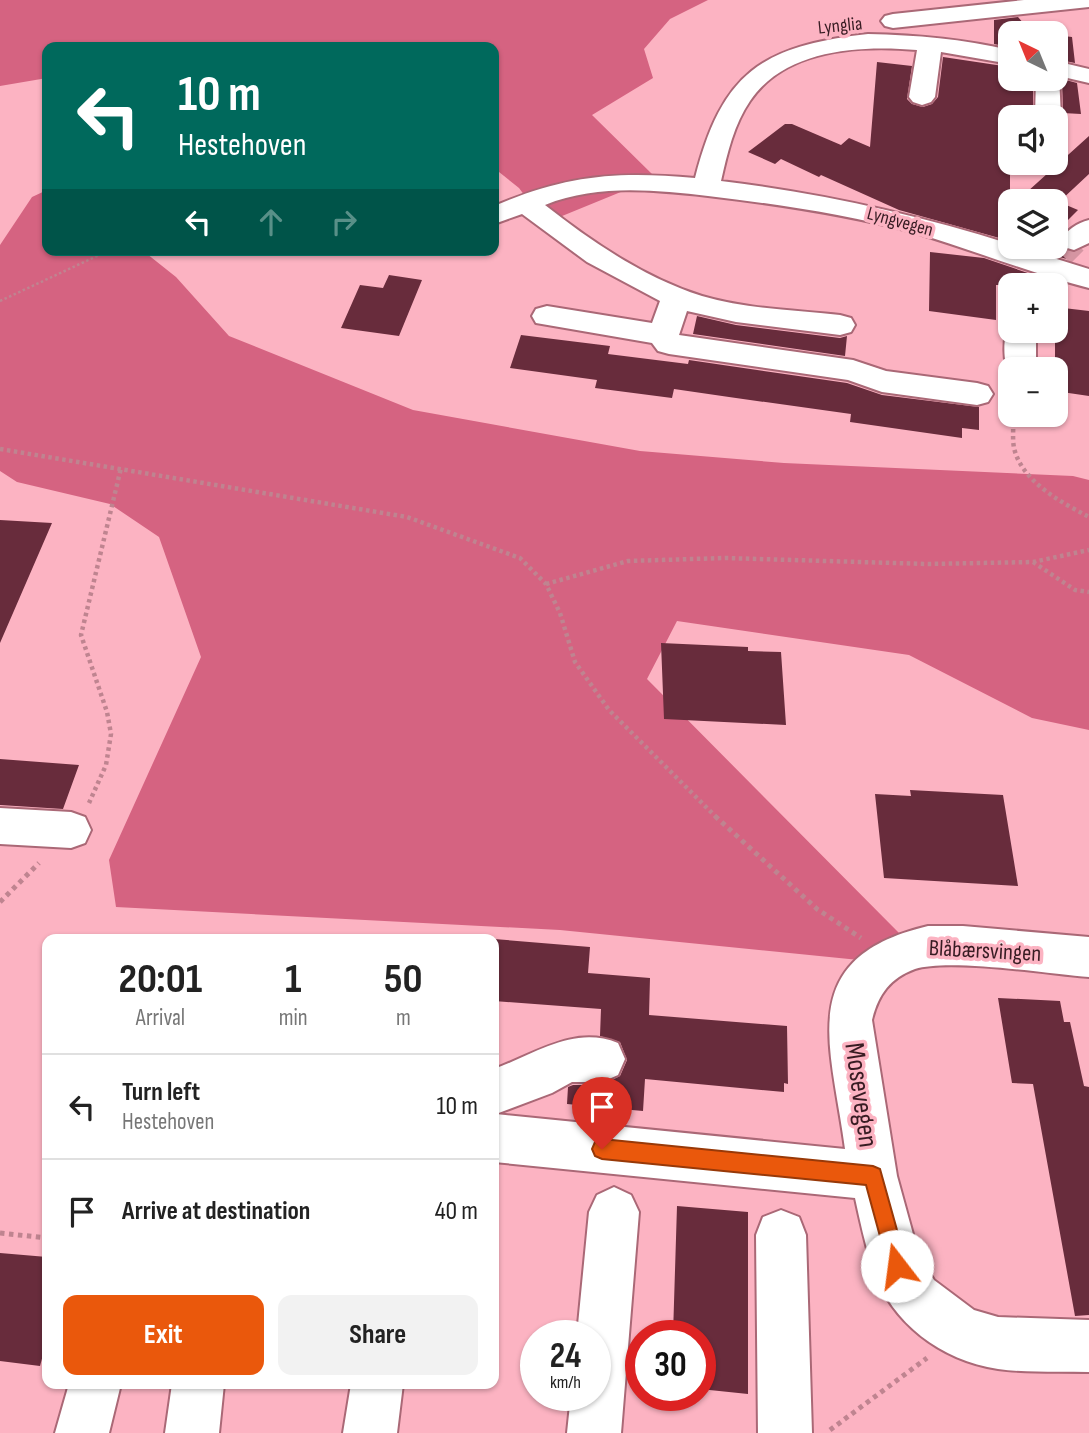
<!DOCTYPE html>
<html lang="en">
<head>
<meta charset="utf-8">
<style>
  :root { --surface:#fff; --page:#f2f2f2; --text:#222; --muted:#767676; --line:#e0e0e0; --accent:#ea580c }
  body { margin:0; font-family:"Sofia Sans Condensed",sans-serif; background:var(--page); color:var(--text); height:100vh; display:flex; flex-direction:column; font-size:26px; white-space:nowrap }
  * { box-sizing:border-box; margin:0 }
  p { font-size:23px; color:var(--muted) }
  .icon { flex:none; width:38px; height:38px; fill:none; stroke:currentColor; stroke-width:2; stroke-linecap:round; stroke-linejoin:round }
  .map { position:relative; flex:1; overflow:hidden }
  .sheet { position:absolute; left:42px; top:934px; width:457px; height:455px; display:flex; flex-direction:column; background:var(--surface); border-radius:14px; box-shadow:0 2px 5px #0004 }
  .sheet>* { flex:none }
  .guide { position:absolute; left:42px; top:42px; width:457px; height:214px; border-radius:14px; box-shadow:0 2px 5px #0004; background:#00695c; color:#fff; overflow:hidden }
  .needle { width:46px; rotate:317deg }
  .controls { position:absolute; left:998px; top:21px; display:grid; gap:14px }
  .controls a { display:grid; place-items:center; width:70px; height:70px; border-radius:14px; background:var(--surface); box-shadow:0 2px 5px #0004; font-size:35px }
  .speed { position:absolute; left:520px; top:1320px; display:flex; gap:14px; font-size:35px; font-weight:700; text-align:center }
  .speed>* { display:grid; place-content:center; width:91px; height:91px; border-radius:50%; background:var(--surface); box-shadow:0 2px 5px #0004; line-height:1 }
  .speed small { font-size:18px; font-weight:400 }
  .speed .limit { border:10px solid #d22; background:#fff; color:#111 }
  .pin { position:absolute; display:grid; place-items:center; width:60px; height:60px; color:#fff; margin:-72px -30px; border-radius:50% 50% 50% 0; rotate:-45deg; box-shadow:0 0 7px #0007 }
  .pin .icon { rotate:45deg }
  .me { position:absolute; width:77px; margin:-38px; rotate:345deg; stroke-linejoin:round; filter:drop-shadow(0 0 5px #0008) }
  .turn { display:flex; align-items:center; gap:24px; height:147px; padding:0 21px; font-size:32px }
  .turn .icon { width:91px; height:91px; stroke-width:2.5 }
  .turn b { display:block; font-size:49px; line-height:60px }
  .lanes { display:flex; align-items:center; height:66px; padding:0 21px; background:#0003; justify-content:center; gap:35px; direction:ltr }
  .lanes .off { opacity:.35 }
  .eta { display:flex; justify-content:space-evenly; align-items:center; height:119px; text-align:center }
  .eta b { font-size:42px; font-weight:700; line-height:49px }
  .action { display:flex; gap:14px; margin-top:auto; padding:14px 21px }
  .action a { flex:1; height:80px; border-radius:14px; background:var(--accent); color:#fff; font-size:28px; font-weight:700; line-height:80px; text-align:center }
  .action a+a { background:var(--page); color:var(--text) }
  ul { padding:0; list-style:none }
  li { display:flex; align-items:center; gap:21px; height:105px; padding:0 21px; border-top:2px solid var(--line) }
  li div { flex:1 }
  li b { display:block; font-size:26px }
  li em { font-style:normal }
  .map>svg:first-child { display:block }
</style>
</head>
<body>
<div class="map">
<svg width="1089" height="1433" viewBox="0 0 1089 1433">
  <rect width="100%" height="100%" fill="#fcb3c2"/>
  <path fill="#d56381" d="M0,0H708L670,19L644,49L653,78L592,115L652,174L633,187L545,223L519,188L494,168V47H47V78L0,86Z
    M47,190V250H142L176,277L229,336L413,410L640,451L784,463L1073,476L1089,480V730L1032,718L909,655L677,621L647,679L899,933L869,961L560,930L116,907L109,860L201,657L159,537L110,504L17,482L0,471V245L32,197Z"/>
  <path fill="#682c3c" d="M1018,17L1031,32L1040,33H1010V47L994,44V20Z
    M1055,35L1072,37L1075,63L1055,59Z
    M943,57L1010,67V79H1033V109L1010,107V241L899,210L821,175L819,177L781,159L775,164L748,152L785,124H792L841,145L849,138L870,147L877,62L912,66L907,99L912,104L923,107L932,104L938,97Z
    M1062,79L1077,83L1081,114L1063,113Z
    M1089,136V174L1059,202L1078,210L1055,233V201H1017Z
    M1055,233L1061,236L1057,241L1063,250L1073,253L1080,250L1070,260L1026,247H1055Z
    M930,252L984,258L1063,285H996V320L929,311Z
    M389,275L422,280L399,336L341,328L360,285L383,288Z
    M1055,307L1089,311V396L1055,391Z
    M697,316L736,325L840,338L847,336L845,356L693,334Z
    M521,335L610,346L608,354L688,364L689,360L847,383L882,395L979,407V430L962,428V438L850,422L851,414L729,397L674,389L672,398L595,388L597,380L510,368Z
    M0,520L52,523L0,643Z
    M661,643L748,647V651L781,652L786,725L664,719Z
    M0,759L79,765L63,809L0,805Z
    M910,790L1003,795L1018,886L884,878L875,794L911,796Z
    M494,939L590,947L588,973L650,978L649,1015L787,1026L788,1084L784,1083V1092L645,1079L643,1111L567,1104L568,1087L573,1085H602L620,1076L627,1060L620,1042L600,1036L601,1009L494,1001Z
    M998,998L1060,1001L1064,1022H1070L1084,1086L1089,1087V1315L1075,1316L1033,1084L1012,1083Z
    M677,1206L748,1212V1394L700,1389V1335H673Z
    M0,1253L47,1257V1340L40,1366L0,1361Z"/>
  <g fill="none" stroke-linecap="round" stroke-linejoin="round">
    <path stroke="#d595a2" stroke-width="27" stroke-dasharray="27 13" stroke-linecap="butt" d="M1061,254L1074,241"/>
    <g stroke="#aa6876" stroke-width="4">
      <path id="minor" d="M1024,0H1089V7L893,28L885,26L881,21L885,16L893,14Z
        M868,34C917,35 962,39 1010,50V64L941,52L935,97L931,102L922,105L913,102L909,97L917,50C860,45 785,49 750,101C734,124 727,154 721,181C820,193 915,214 1010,244V247H1018L1089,269V288C1029,273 971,249 912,232C845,214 776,204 708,196C654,190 597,184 545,205C592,242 645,278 702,296C746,309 794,310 840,315L851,318L855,325L851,332L840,335L736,322L687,311L679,335L853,360L886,371L977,383L988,386L993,394L988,402L977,405L882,392L848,380L669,354L658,351L652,343L536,323L532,316L536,309L547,306L652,323L660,301L587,262L522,214L494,224V206C567,175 616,171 695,178C722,73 761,46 868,34Z
        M1055,61L1089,69V83L1059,76L1061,117L1055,123V117H1035L1036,79H1055Z
        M1089,220V243L1074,250L1064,247L1060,241C1067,230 1077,223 1089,220Z
        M1010,325V331H1036V369H1010V376C1003,364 1002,336 1010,325Z
        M0,808L71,812L85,817L91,830L85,843L71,848L0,844Z
        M928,926H963L1089,937V977C1050,974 949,958 915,969C890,978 878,995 872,1020L897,1176L919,1256L934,1280L974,1310L998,1317L1089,1320V1372C1059,1371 1027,1373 998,1369C940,1360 890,1322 872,1266C865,1244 860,1221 855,1198L494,1162V1069C535,1054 574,1025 618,1043L625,1059L618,1075L602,1082H572L552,1093L496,1114L845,1149C831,1044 793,958 928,926Z
        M614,1187L631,1195L639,1212L621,1433H567L571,1395H595V1335H577L589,1212L597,1195Z
        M781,1210L799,1217L806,1235L812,1433H758L756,1235L763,1217Z
        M69,1384H121L109,1433H55Z
        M172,1384H224L219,1433H165Z
        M351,1384H403L397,1433H343Z"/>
    </g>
    <path stroke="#bf8490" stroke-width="2.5" stroke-dasharray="2.5 2.5" stroke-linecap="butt" d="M0,301L110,250"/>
    <path stroke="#bf8490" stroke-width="4.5" stroke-dasharray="3.5 3.5" stroke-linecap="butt" d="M1013,415C1014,426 1012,437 1014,448C1022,482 1061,502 1089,517
      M0,449L407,517L520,558L546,584L560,613L575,662L609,710L717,818
      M1033,562L1075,590L1089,592
      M546,584L628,561L725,558L928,564L1033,562L1089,550
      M89,803L106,765L111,734L107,712L81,635L121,468"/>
    <path stroke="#bf8490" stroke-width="5" stroke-dasharray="4.5 4.5" stroke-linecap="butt" d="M715,816L817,909L861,938
      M0,902L39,863
      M0,1233L47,1238
      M830,1430L927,1358"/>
    <use href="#minor" fill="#fff" fill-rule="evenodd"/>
  </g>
  <path fill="#ea580c" stroke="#983908" stroke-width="2" d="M602,1139L873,1166L880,1169L907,1266L904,1273L897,1276L890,1273L866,1185L602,1159L595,1156L592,1149L595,1142Z"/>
  <g text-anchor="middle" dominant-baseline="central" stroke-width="7" stroke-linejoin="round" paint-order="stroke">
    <g font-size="19" fill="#381c23" stroke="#fcb3c2">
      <text transform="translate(840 26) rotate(-6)">Lynglia</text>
      <text transform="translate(900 222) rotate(15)">Lyngvegen</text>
    </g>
    <g font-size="23" fill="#381c23" stroke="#fcb3c2">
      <text transform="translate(985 951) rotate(3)">Blåbærsvingen</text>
    </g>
    <g font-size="28" fill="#381c23" stroke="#fcb3c2">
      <text transform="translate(861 1095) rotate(82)">Mosevegen</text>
    </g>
  </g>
</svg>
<div class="controls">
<a><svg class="needle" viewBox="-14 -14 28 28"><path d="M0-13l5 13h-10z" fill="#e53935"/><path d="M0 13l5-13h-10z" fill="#767676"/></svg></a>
<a><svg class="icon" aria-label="sound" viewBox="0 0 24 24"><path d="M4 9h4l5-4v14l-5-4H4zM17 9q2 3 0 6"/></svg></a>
<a><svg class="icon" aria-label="layers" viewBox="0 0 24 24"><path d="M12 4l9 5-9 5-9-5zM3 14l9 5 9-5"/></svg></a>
<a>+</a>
<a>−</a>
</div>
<div class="speed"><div>24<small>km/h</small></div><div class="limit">30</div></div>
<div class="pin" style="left:602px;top:1149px;background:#d93025"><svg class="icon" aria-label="arrive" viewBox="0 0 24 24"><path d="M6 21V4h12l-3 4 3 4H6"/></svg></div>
<svg class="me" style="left:897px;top:1266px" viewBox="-20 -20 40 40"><circle r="19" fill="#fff"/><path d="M0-13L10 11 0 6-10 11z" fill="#ea580c"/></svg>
<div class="guide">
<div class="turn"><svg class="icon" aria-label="left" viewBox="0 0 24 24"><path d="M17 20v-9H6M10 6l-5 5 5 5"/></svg><div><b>10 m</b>Hestehoven</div></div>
<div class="lanes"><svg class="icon" aria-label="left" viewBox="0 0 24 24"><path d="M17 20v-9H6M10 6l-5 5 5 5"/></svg><svg class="icon off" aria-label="ahead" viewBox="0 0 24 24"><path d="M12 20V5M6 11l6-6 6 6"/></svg><svg class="icon off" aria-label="right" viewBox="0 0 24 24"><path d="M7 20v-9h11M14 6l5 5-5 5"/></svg></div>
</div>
<section class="sheet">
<div class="eta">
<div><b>20:01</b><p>Arrival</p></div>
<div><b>1</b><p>min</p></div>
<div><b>50</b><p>m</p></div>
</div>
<ul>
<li><svg class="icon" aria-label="left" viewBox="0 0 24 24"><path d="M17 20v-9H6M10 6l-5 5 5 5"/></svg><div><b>Turn left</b><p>Hestehoven</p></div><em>10 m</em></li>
<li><svg class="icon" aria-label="arrive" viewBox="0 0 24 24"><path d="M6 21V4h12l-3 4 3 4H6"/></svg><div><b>Arrive at destination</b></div><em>40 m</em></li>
</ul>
<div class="action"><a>Exit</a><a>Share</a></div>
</section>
</div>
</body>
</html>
